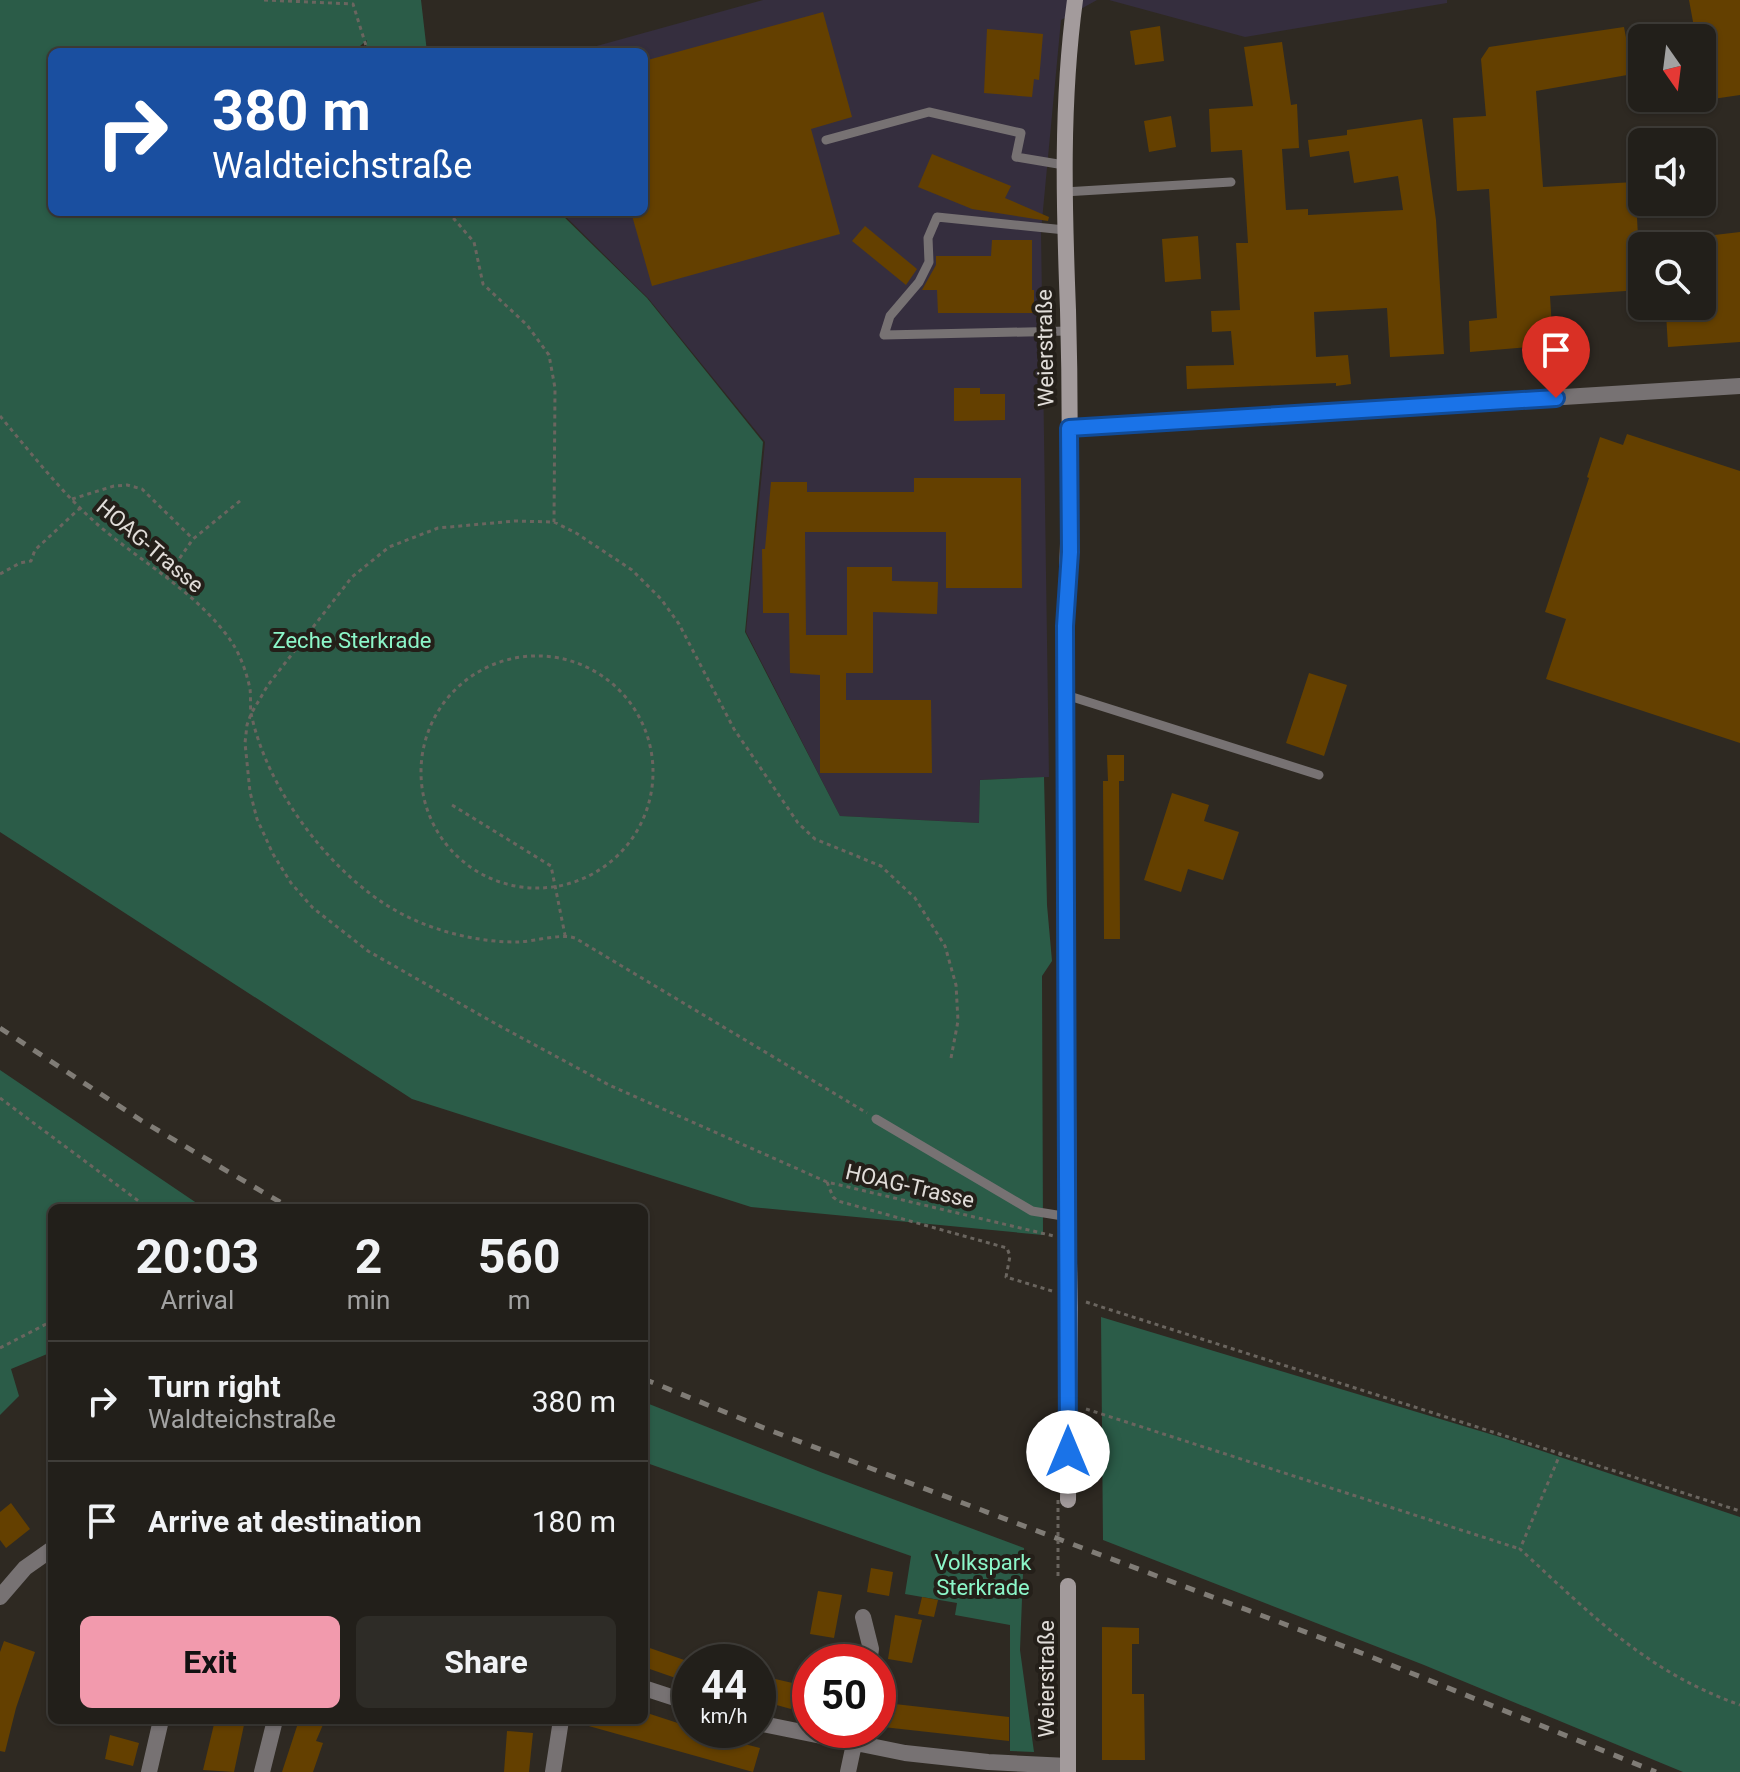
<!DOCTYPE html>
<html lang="en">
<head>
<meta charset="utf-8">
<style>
  :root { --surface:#221f1a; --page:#2e2c27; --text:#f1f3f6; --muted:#a2a2a2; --line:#3f3d39; --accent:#f29aad }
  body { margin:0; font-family:Roboto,sans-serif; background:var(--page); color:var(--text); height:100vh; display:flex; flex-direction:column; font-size:30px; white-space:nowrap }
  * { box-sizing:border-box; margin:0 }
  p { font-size:26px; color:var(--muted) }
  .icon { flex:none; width:44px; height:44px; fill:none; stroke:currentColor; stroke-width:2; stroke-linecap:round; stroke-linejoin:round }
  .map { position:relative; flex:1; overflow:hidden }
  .sheet { position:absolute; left:48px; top:1204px; width:600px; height:520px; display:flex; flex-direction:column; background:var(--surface); border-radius:12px; box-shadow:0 2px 6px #0004,0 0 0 2px var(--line) }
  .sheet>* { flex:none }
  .guide { position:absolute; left:48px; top:48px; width:600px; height:168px; border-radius:12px; box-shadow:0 2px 6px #0004,0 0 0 2px var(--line); background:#1a4fa0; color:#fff; overflow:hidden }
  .needle { width:52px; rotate:166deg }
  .fabs { position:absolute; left:1628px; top:24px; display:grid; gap:16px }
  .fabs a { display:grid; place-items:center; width:88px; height:88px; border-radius:12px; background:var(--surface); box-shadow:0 2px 6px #0004,0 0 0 2px var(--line); font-size:40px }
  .speed { position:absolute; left:672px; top:1644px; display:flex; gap:16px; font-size:40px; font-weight:700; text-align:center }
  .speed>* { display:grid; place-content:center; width:104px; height:104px; border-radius:50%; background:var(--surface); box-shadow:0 2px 6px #0004,0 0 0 2px var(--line); line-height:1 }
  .speed small { font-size:20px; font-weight:400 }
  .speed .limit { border:12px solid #d22; background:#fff; color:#111 }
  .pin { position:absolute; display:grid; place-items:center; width:68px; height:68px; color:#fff; margin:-82px -34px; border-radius:50% 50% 50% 0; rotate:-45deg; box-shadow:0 0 8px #0007 }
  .pin .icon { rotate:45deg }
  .me { position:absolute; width:88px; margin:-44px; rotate:0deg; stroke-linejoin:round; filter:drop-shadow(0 0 6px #0008) }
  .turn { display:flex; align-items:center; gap:28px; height:168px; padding:0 32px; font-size:36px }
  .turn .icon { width:104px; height:104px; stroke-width:2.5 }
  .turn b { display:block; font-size:56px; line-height:68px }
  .eta { display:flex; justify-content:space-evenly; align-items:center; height:136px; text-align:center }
  .eta b { font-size:48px; font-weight:700; line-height:56px }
  .primary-button { display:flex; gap:16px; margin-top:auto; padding:16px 32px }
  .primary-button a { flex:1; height:92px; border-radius:12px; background:var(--accent); color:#111; font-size:32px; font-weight:700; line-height:92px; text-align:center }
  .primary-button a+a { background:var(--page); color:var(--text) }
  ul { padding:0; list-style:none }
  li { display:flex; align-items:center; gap:24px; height:120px; padding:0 32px; border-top:2px solid var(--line) }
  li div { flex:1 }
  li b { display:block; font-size:30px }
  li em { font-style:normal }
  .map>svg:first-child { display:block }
</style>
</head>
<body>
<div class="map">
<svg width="1740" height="1772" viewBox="0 0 1740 1772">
  <rect width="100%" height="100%" fill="#2e2922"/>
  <path fill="#352e3e" d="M763,0H1097L1061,20L1041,231L1049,777L980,780L979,823L840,816L746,632L765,442L648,298L561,212H644V52H575Z
    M1109,0H1447V3L1245,37Z"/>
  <path fill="#2b5c48" d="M0,0H421L427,52H365L367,40L353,52H52V212H559L647,298L763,442L745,632L840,816L979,823L980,780L1044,777L1047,905L1052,961L1042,976L1043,1235L751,1207L412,1099L0,832Z
    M0,1070L204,1208H52V1352L11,1369L19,1396L0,1415Z
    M1101,1317L1500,1437L1740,1517V1772H1683L1424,1665L1103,1540Z
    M644,1402L823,1473L1024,1548L1020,1650L1034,1752L1010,1751V1625L955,1615L957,1603L905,1594L911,1556L644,1462Z"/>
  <path fill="#644000" d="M1689,0H1740V95L1706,100L1702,76V38H1696Z
    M823,12L852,117L811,129L840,234L652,286L631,212H644V61Z
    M1160,26L1164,61L1135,65L1130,31Z
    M1624,27L1633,74L1536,91L1543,187L1635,182L1641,290L1550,296L1553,345L1470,352L1469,321L1497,318L1489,189L1457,191L1453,118L1486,116L1481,59L1489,47Z
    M987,29L1043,34L1039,80L1034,79L1032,97L984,93Z
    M1282,42L1291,105L1297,104L1299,148L1282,149L1286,210L1308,209V215L1403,210L1398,176L1354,183L1349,151L1310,157L1308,140L1347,135V130L1422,119L1436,220L1444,354L1390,357L1387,308L1314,312L1316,357L1348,355L1351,384L1336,386V383L1187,389L1186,366L1234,365L1231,331L1212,332L1211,311L1240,310L1236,243H1248L1242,150L1211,152L1209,109L1253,106L1244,47Z
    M1171,116L1176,147L1149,152L1144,121Z
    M932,154L1011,186L1005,198L1049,217L1048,221L972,209L918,187Z
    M865,226L917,269L906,285L852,241Z
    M1740,232V342L1668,347L1666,313L1711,309L1706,236Z
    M1198,236L1201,279L1165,282L1162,239Z
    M992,240H1032V290H1034V313H938L937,290H922L936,265V256H991Z
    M954,388H980V394H1005V420L954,421Z
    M1627,434L1740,471V743L1546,679L1566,619L1545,612L1589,478L1587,477L1600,437L1623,445Z
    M914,478H1021L1022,588H946V532H805L806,635H847V567H892V581L938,582L937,614L873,612V673H846V700H931L932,773H820V675L790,673L789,613H763L762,549H765L771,482H807V492H914Z
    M1309,673L1347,685L1324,756L1286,743Z
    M1107,755H1124V781H1119L1120,939H1104L1103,781H1108Z
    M1172,793L1209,805L1204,821L1239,832L1223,880L1188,869L1181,892L1144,880Z
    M11,1503L30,1529L6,1548L0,1540V1512Z
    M871,1568L893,1572L889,1596L867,1592Z
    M818,1591L842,1595L834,1638L810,1634Z
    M922,1597L938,1600L934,1617L918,1614Z
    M895,1615L922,1620L912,1663L888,1659Z
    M1102,1627L1139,1628V1644H1132V1694H1144L1145,1760H1102Z
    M4,1641L35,1652L16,1708L5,1752L0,1751V1652Z
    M644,1646L690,1662V1683L644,1667Z
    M758,1675L797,1684L791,1709L758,1700Z
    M886,1703L1009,1717V1741L883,1727Z
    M644,1712L690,1727V1730L760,1748L753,1772L578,1723V1720H644Z
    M215,1720L244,1725L234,1772L203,1770Z
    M299,1720H325L316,1741L323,1743L313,1772H282Z
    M507,1731L533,1733L529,1772H504Z
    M110,1735L139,1743L133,1766L105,1759Z"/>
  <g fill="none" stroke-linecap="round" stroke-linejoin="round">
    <path stroke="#6a655f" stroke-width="3" stroke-dasharray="4 4" stroke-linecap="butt" d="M264,0L353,4L368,52
      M448,212L474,242L483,284L527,325L549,355L555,388L554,522
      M0,416C31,453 61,492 97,524C142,563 200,594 233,644C241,657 247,674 250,689C251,697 250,706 251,713C267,792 337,884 410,918C442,933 480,942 516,942C534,942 559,933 575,938L867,1113
      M72,499L114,486L127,485L142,489L193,539
      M0,574L20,563L31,561L35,550L80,508
      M166,578L193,539L241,500
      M421 772a116 116 0 1 1 232 0a116 116 0 1 1-232 0Z
      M452,805L551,866L565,935
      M951,1058L958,1021L956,985L945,946L915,898L881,866L815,839L798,823L734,729L679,624L661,599L632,570L576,533L554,522L515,521L438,528L389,547L352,577L268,685L251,714L247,725L245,743L250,792L257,819L273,854L291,883L313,908L368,951L496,1024L609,1085L827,1182L1054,1236
      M0,1098L148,1208
      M827,1182L833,1197L838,1201L1007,1248L1010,1256L1006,1277L1052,1291
      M1086,1302L1740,1511
      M0,1348L52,1321
      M1086,1409L1520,1549
      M1561,1452L1520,1549C1592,1615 1645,1671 1740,1705"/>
    <path stroke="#777273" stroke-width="9" d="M826,140L929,112L1021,133L1016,157L1064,165
      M1064,192L1231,182
      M1065,230L937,217L928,238L929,262L919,282L890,316L884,335L1068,331
      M1066,695L1319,775
      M876,1119L1032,1211L1069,1217"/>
    <path stroke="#777273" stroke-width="16" d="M1069,428L1740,386
      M0,1597L25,1568L52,1549
      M863,1617L871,1649L869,1662
      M644,1688L690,1703
      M758,1723L905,1753L988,1762L1068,1766
      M149,1772L161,1720
      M262,1772L275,1720
      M553,1772L561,1720
      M848,1772L857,1730"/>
    <path stroke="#a39b9c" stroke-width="16" d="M1069,1263L1065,626C1070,521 1071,415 1068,310C1064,206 1061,103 1075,0
      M1068,1500L1070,1308
      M1068,1586V1772"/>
    <path stroke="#807c76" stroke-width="5" stroke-dasharray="10 10" stroke-linecap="butt" d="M0,1028L142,1121L290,1208
      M644,1379L769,1430L1364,1654L1656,1772"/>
    <path stroke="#6a655f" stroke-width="3" stroke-dasharray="4 4" stroke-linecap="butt" d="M1058,1500V1580"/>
    <path stroke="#a39b9c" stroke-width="16" d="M1069,1263L1070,1308"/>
  </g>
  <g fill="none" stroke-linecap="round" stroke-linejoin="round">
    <g stroke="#114b97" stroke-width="20">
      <path id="route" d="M1068,1452L1065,626L1070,552L1069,428L1556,398"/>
    </g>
    <use href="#route" stroke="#1a73e8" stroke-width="14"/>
  </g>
  <g text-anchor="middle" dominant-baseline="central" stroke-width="8" stroke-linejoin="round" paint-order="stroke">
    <g font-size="22" fill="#e1ddd9" stroke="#241f19">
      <text transform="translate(1045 348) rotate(-91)">Weierstraße</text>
      <text transform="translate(150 546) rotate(40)">HOAG-Trasse</text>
      <text transform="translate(910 1186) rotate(13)">HOAG-Trasse</text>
      <text transform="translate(1046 1679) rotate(-90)">Weierstraße</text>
    </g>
    <g font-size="22" fill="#8cf6c9" stroke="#241f19">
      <text x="352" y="640">Zeche Sterkrade</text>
      <text x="983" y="1562">Volkspark<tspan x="983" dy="25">Sterkrade</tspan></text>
    </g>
  </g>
</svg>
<div class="fabs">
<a><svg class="needle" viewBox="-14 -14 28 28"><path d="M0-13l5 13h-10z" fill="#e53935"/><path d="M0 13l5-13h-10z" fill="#a2a2a2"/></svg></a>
<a><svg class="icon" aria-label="sound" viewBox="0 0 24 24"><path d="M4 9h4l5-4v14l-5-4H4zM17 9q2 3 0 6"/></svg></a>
<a><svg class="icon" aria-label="search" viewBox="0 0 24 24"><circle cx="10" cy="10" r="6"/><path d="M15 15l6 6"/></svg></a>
</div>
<div class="speed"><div>44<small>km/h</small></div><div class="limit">50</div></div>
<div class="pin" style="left:1556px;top:398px;background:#d93025"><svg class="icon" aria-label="arrive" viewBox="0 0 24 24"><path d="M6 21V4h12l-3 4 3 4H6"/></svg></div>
<svg class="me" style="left:1068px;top:1452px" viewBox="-20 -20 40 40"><circle r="19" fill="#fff"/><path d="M0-13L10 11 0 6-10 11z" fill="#1a73e8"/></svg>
<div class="guide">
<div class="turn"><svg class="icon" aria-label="right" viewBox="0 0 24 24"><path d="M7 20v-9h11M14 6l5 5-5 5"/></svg><div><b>380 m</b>Waldteichstraße</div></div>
</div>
<section class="sheet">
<div class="eta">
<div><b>20:03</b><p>Arrival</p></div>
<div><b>2</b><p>min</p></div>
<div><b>560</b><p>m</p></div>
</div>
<ul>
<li><svg class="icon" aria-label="right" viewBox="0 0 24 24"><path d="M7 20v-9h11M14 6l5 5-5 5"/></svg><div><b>Turn right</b><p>Waldteichstraße</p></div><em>380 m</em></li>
<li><svg class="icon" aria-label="arrive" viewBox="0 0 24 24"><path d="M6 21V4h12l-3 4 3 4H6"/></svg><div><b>Arrive at destination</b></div><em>180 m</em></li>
</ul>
<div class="primary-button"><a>Exit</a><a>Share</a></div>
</section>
</div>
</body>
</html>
